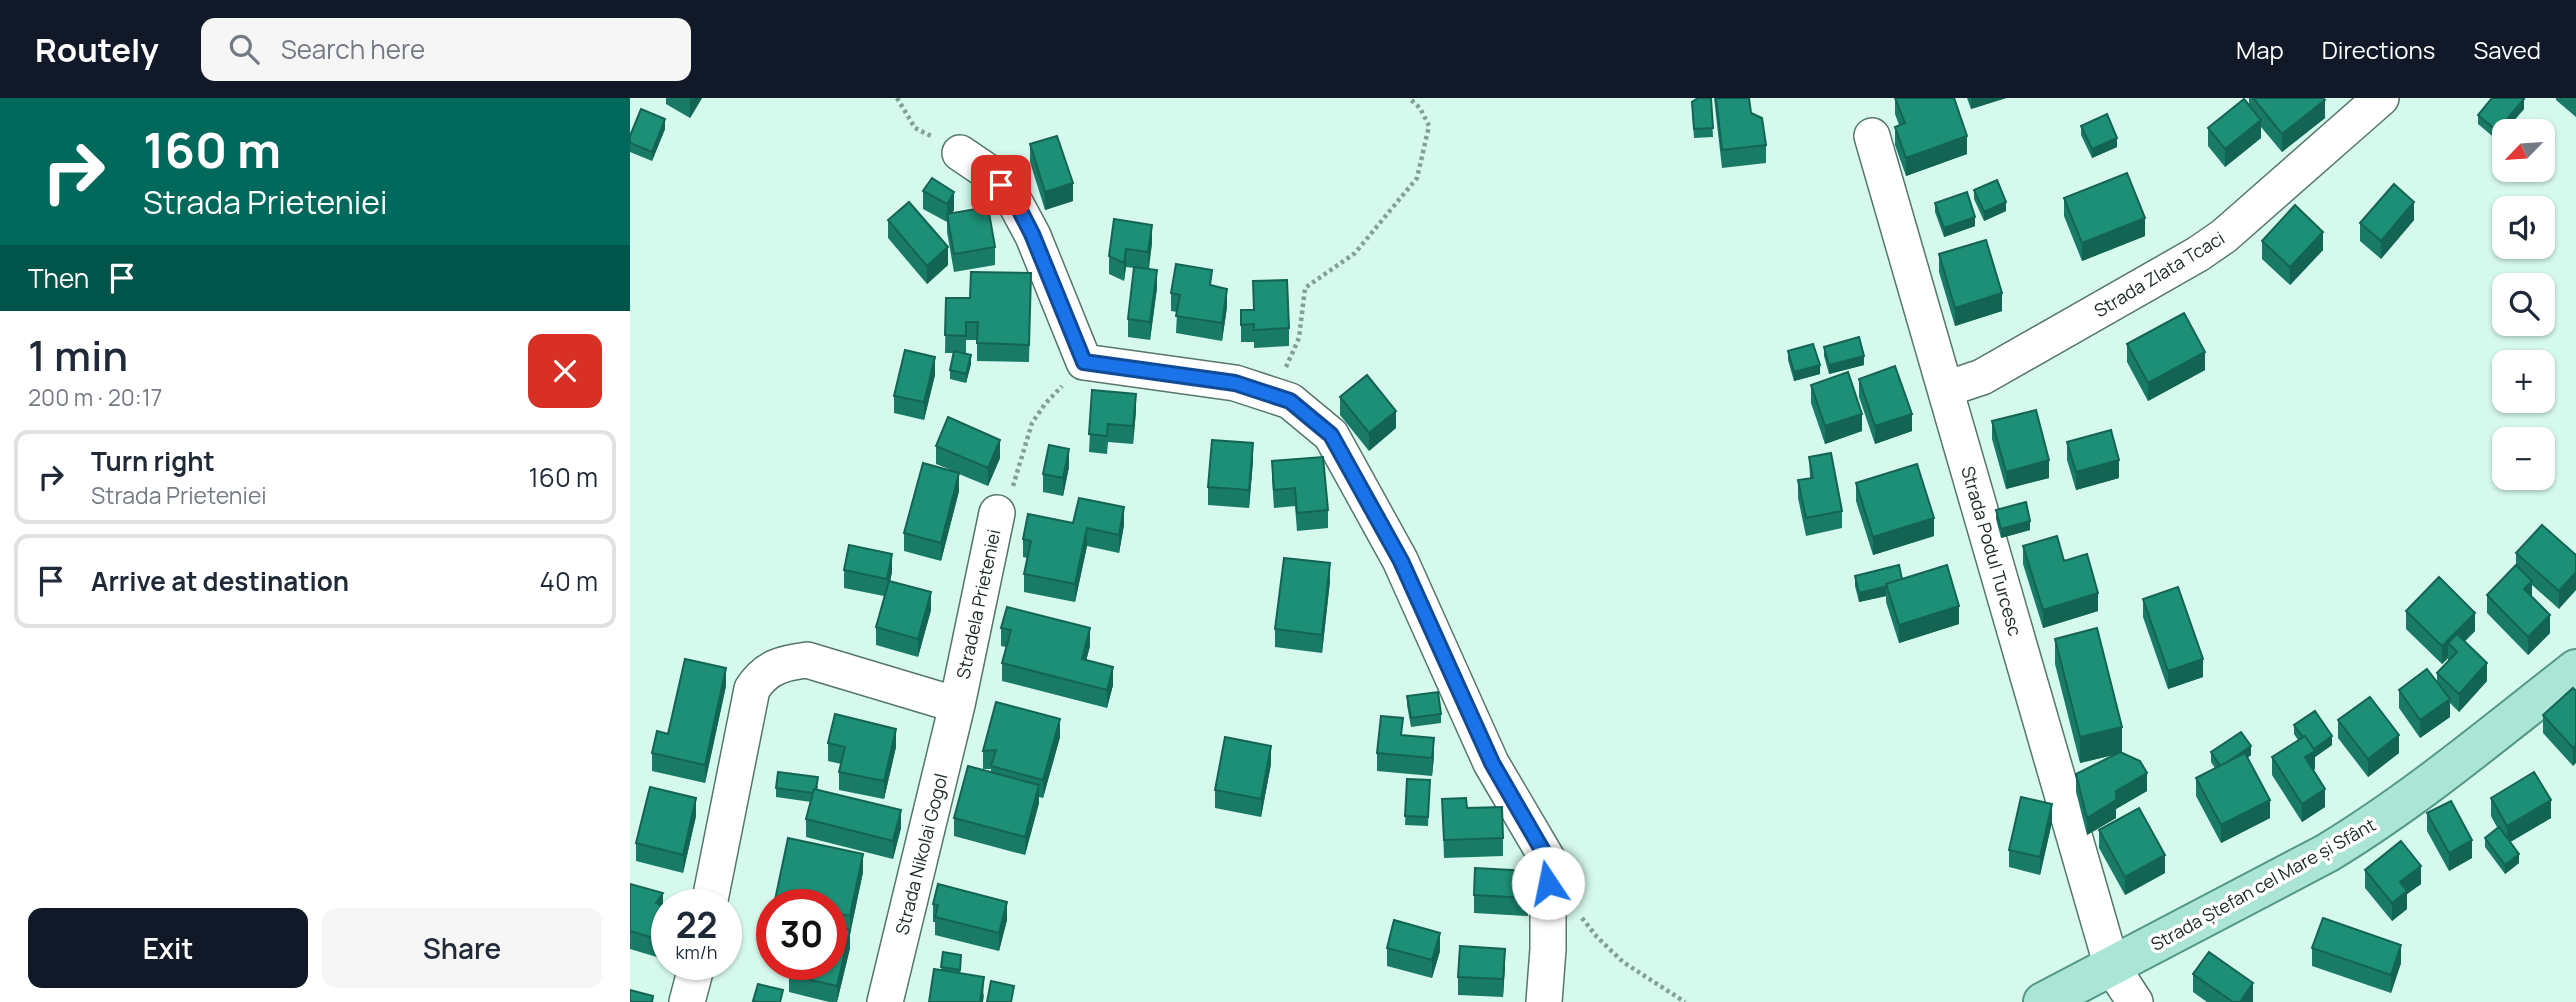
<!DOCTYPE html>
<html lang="en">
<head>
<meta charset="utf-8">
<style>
  :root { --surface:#fff; --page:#f6f6f7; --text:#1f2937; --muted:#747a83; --line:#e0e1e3; --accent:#111827 }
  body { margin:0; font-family:Manrope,sans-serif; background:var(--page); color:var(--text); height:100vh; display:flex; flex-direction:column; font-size:26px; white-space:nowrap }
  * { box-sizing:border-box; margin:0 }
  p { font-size:23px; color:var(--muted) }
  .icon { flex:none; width:38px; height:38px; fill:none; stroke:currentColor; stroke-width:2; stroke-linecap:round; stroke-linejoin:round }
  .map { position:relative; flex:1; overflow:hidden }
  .details { display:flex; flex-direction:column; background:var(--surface); width:630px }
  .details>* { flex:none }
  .guide { background:#00695c; color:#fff; overflow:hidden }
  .needle { width:46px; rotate:245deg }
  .buttons { position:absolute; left:1862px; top:21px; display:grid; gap:14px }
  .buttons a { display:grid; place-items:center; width:63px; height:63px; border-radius:14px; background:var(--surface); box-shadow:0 2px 5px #0004; font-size:35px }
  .speed { position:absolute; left:21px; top:791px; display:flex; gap:14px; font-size:35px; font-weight:700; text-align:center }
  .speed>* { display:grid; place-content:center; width:91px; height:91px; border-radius:50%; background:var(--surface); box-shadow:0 2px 5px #0004; line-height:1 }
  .speed small { font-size:18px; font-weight:400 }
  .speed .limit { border:10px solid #d22; background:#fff; color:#111 }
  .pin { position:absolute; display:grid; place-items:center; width:60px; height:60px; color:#fff; margin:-30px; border-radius:14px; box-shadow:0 4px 10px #0006 }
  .me { position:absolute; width:77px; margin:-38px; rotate:349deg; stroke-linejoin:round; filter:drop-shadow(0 0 5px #0008) }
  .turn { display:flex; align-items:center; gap:24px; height:147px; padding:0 28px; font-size:32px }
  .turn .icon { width:91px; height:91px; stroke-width:2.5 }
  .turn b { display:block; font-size:49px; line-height:60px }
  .then { display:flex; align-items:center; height:66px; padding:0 28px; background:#0003; gap:14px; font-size:26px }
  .round { display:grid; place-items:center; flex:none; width:74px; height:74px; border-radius:14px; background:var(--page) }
  .overview { display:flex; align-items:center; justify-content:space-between; height:119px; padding:0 28px }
  h1 { font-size:42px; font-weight:600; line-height:52px }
  .cta { display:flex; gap:14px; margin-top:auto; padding:14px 28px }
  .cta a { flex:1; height:80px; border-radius:14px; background:var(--accent); color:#fff; font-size:28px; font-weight:600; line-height:80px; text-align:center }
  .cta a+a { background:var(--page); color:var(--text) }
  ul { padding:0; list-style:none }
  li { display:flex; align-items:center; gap:21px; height:94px; margin:0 14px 10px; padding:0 14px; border:4px solid var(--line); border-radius:14px }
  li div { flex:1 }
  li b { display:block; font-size:26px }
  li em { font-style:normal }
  header { display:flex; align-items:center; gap:42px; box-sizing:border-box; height:98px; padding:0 35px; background:var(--accent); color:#fff }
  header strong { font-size:33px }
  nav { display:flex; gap:38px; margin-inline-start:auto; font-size:24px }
  .search { width:490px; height:63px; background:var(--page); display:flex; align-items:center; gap:18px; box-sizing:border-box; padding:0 24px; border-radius:14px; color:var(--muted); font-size:26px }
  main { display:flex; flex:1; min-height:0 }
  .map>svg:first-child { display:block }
</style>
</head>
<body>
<header>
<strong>Routely</strong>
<div class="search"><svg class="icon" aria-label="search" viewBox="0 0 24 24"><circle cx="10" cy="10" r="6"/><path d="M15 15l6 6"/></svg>Search here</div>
<nav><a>Map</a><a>Directions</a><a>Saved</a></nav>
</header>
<main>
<section class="details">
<div class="guide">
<div class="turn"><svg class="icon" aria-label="right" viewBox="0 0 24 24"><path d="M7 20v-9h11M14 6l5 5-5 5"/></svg><div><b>160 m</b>Strada Prieteniei</div></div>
<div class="then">Then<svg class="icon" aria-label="arrive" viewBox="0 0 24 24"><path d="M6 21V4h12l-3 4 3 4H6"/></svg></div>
</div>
<div class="overview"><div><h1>1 min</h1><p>200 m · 20:17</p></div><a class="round" style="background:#d93025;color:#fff"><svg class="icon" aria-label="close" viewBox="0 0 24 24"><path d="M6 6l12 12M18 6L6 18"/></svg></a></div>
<ul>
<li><svg class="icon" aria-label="right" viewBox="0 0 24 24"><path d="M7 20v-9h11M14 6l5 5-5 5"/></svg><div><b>Turn right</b><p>Strada Prieteniei</p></div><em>160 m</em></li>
<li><svg class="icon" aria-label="arrive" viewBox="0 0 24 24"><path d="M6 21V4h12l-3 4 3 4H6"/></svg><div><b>Arrive at destination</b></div><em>40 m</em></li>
</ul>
<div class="cta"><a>Exit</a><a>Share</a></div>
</section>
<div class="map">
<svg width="1946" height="904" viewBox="0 0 1946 904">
  <rect width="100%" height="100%" fill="#d5f9ed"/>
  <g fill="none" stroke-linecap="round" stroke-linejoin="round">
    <g stroke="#56766d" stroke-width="38">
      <path id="minor" d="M1242,38L1482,869L1505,904
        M330,55L361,76L381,97L403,138L454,264L605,285L660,303L701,337L770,462L861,665L918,762V851L914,904
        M1316,291L1352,279L1568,156L1594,138L1751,0
        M79,807L122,591C136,569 153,565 177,562L327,607
        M57,904L67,866
        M255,904L327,607L367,415"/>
    </g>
    <g stroke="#539886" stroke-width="42">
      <path id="major" d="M1413,904L1697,755C1786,701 1864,635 1946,571"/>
    </g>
    <path stroke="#849f96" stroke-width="4.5" stroke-dasharray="3.5 3.5" stroke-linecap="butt" d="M267,0L285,30L303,39
      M656,269L669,240L675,190L725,155L787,80L799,28L790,10L779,0
      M383,388L402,325L415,306L432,288
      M952,820L967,839L993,864L1055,904"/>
    <use href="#minor" stroke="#fff" stroke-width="35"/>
    <use href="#major" stroke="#aae5d6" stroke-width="38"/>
  </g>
  <path fill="#197b66" d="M36,0H72L60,20L36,6Z
    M1067,0H1081L1083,39L1064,40L1062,13Z
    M1084,0H1119L1121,15L1136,47V65L1092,70Z
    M1265,0H1324L1337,56L1276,78L1265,47V29L1269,27L1265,16Z
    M1337,0H1376L1341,11Z
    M1619,0H1693L1695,20L1652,54L1631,29V40L1595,69L1578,48V30L1619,6Z
    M1926,0H1946V19L1926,2Z
    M1894,11L1867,42L1848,26V17Z
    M1451,28L1487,49L1462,60L1451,37Z
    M35,31L22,63L0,54V38Z
    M400,46L443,103L415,112L400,64Z
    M302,80L324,112L322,115L365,149V167L324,174L317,134V124L293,111V93Z
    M1344,92L1376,113L1354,123L1344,101Z
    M1434,100L1515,138L1452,163L1434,118Z
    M1305,105L1345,128L1314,139L1305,114Z
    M484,121L522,145L519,171L527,190L520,242L498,239V221L504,170L496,169L494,183L479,176V158Z
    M258,122L318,167L297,186L258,140Z
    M1784,122L1751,161L1730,143V125Z
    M1632,143L1693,152L1660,187L1632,161Z
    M1309,156L1372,213L1325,228L1309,174Z
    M401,175L399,264L347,263V242H336V256L341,266L336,285L320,281V272L324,255H315L316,200H340Z
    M623,183L659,230V248L624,250V244H611V212H624Z
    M582,188L597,209L592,243L546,235L547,214L541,213V195Z
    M1497,246L1575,272L1518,303L1497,264Z
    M1194,249L1234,267L1199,276L1194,258Z
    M1158,253L1190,276L1164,283L1158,262Z
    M305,277L294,322L264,315V298Z
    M1229,281L1282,333L1245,346L1229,299Z
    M1181,287L1232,333L1195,346L1181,305Z
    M462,292L506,313L503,346L478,344L477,356L459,354Z
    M710,299L766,330L739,353L710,317Z
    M1362,323L1419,380L1376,391L1362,341Z
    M1437,344L1489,380L1446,392L1437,362Z
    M306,348L370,360L358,388L329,376V393L311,463L274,453V435L326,374L306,366Z
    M1179,359L1212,413V430L1176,438L1168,400V382L1180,380Z
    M623,363L619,410L578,407V389Z
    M642,363L698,412V430L667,433L665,408L644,410L642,381Z
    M439,369L433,398L413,394V376Z
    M1226,385L1304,438L1243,457L1226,403Z
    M1366,412L1400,432L1371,440L1366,421Z
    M443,425L494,427L489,455L457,448L445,504L394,494V476L397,460L393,459V441Z
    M1393,448L1434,463L1468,513L1413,530L1393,466Z
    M1886,455L1946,457L1929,511L1902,487V499L1920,535L1898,557L1857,515V497L1886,468Z
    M214,472L262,474L260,483L301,512L288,559L246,547V529L254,498L214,490Z
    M1225,478L1272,481L1329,526L1269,545L1256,504V498L1229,504L1225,488Z
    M700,483L692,555L645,549V531Z
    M1513,501L1573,579L1538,591L1513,519Z
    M1776,513L1845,533L1834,544L1857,583L1829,614L1820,605V619L1790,640L1769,610V592L1807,584V575L1818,563V560L1812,566L1776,531Z
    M371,530L460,548L456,562L483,587L477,610L372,583V565L376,549L371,548Z
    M1425,541L1492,655L1517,693L1486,711V720L1457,737L1446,694V676L1483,657L1450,665L1425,566Z
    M96,588L75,685L22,673V655L38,636Z
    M1946,593L1943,668L1913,635V617Z
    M777,598L811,616V625L781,629L777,607Z
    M1708,622L1769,655L1738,679L1708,640Z
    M1664,627L1702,647L1685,659V671L1683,672L1695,709L1672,724L1642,677V659L1668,642L1664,636Z
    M430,639L413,700L409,699V705L395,757L324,738V720L361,674V671H353V653Z
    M198,645L266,649L254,701L209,692V674L211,666L198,663Z
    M1581,654L1621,657L1617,660L1640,720L1591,745L1566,698V680L1585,670L1581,664Z
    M747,655L804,658L802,678L747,673Z
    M641,666L631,719L585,710V692Z
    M777,681L800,682L798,728L775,727Z
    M188,688L187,692L271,730L263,761L176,739V721L181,704L146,699V690Z
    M1861,700L1921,720L1880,744L1889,765L1875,776L1855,749V740L1868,731L1861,718Z
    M812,701L837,710L873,740V758L814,760Z
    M1797,715L1842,760L1819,773L1797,733Z
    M66,718L53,775L6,763V745Z
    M1422,724L1410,777L1379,769V752Z
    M1469,732L1535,775L1495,797L1469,750Z
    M1735,772L1791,786L1777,796V811L1762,823L1735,790Z
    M233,774L220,836V850L207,904H199L159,894V877L201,866V807H145V802Z
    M0,786L37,812V862L0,851Z
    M899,791L898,818L844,815V797Z
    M303,806L377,822L369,853L305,837V824H303Z
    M757,850L810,853L802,880L757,868Z
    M1682,850L1771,865L1761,895L1682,868Z
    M313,854L331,866L330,875L354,897L353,904H299L311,872Z
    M875,868L873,899L828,897V879Z
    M1563,876L1623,903V904H1577L1563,894Z"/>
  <path fill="#146453" d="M61,0H72L60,20V2Z
    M1341,0H1376L1341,11Z
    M1894,1V11L1867,42V33Z
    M1695,2V20L1652,54V36Z
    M35,21V31L22,63V54Z
    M1631,22V40L1595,69V51Z
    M1337,38V56L1276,78V60Z
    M1487,40V49L1462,60V51Z
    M443,85V103L415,112V94Z
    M324,94V112L318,123L317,106Z
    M1376,104V113L1354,123V114Z
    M1784,104V122L1751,161V143Z
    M1345,119V128L1314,139V130Z
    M1515,120V138L1452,163V145Z
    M522,127V145L518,172V154Z
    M1693,134V152L1660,187V169Z
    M318,149V167L297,186V168Z
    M496,151V169L494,183V165Z
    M527,172V190L520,242V224Z
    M597,191V209L592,243V225Z
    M1372,195V213L1325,228V210Z
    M1575,254V272L1518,303V285Z
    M341,257V266L336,285V276Z
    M1234,258V267L1199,276V267Z
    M305,259V277L294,322V304Z
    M1190,267V276L1164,283V274Z
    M506,296V313L503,346V328Z
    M766,313V330L739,353V335Z
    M1232,316V333L1195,346V328Z
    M1282,316V333L1245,346V328Z
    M370,342V360L358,388V370Z
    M623,345V363L619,410V392Z
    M439,351V369L433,398V380Z
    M1419,362V380L1376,391V374Z
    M1489,362V380L1446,392V374Z
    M329,375V393L311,463V445Z
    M494,409V427L489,455V437Z
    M1304,420V438L1243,457V439Z
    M1400,423V432L1371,440V431Z
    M457,430V448L445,504V486Z
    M262,456V474L257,499V481Z
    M700,465V483L692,555V537Z
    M1946,474V492L1929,511V493Z
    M1902,483V501L1894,491Z
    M1256,488V498L1229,504V495Z
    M301,494V512L288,559V541Z
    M1468,495V513L1413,530V512Z
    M1329,508V526L1269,545V527Z
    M1845,515V533L1826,552L1818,545V560L1812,566V548Z
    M1920,517V535L1898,557V539Z
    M460,530V548L452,579V561Z
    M1573,561V579L1538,591V573Z
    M1857,565V583L1829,614V596Z
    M483,569V587L477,610V592Z
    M96,570V588L75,685V667Z
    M1820,601V619L1790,640V622Z
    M430,621V639L413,700V682Z
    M1492,629V655L1450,665V639Z
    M266,631V649L254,701V683Z
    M1769,637V655L1738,679V661Z
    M1702,638V647L1685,659V671L1675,677V659L1682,652Z
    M804,640V658L802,678V660Z
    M1946,647V665L1943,668V650Z
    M641,648V666L631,719V701Z
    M1621,648V657L1591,678V669Z
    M1517,675V693L1486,711V720L1457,737V720L1486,693Z
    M409,687V705L395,757V739Z
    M1695,691V709L1672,724V706Z
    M66,700V718L53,775V757Z
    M1640,702V720L1591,745V727Z
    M1921,702V720L1877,746V728Z
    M1422,706V724L1410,777V759Z
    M271,712V730L263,761V743Z
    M1842,742V760L1819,773V755Z
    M233,756V774L220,836V818Z
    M1889,756V765L1875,776V767Z
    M1535,757V775L1495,797V779Z
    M1791,768V786L1777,796V811L1762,823V805L1770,784Z
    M33,795V813L26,805Z
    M377,804V822L369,853V835Z
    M220,832V850L207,904V888Z
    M810,835V853L802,880V862Z
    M1771,847V865L1761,895V877Z
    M875,851V868L873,899V881Z
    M354,879L353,904H350Z
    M1623,885V904H1610Z"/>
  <path fill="#1d8f77" stroke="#146453" stroke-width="2" d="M1068,0H1081L1083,30L1064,31L1062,4Z
    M1086,0H1119L1121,15L1132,20L1136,47L1092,52Z
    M1265,0H1324L1337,38L1276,60L1265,29L1275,25Z
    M1623,0H1693L1695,2L1652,36Z
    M1862,0H1892L1894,1L1867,33L1848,17Z
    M1614,1L1631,22L1595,51L1578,30Z
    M11,11L35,21L22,54L0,45V38Z
    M1477,16L1487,40L1462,51L1451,28Z
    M427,38L443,85L415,94L400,46Z
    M1497,75L1515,120L1452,145L1434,100Z
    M302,80L324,94L317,106L293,93Z
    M1367,82L1376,104L1354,114L1344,92Z
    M1764,86L1784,104L1751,143L1730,125Z
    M1337,94L1345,119L1314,130L1305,105Z
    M279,104L318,149L297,168L258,122Z
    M1665,107L1693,134L1660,169L1632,143Z
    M358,109L365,149L324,156L317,116Z
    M484,121L522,127L518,154L496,151L494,165L479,158Z
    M1356,142L1372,195L1325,210L1309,156Z
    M546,166L582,172L580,187L597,191L592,225L546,218L550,197L541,195Z
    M504,169L527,172L520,224L498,221Z
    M341,174L401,175L399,247L347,245L348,224H336V238L315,237L316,200H340Z
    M657,182L659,230L624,232V226L611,227V212H624L623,183Z
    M1554,215L1575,254L1518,285L1497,246Z
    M1229,239L1234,258L1199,267L1194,249Z
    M1183,246L1190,267L1164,274L1158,253Z
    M275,252L305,259L294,304L264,298Z
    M324,253L341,257L336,276L320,272Z
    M1265,268L1282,316L1245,328L1229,281Z
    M1218,274L1232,316L1195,328L1181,287Z
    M737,277L766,313L739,335L710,299Z
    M462,292L506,296L503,328L478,326L477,338L459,336Z
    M1406,312L1419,362L1376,374L1362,323Z
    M318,319L370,342L358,370L306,348Z
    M1481,332L1489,362L1446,374L1437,344Z
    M582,342L623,345L619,392L578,389Z
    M419,347L439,351L433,380L413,376Z
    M1201,355L1212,413L1176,420L1168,382L1183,380L1179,359Z
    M693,359L698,412L667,415L665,390L644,392L642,363Z
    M293,365L329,375L311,445L274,435Z
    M1287,366L1304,420L1243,439L1226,385Z
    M449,400L494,409L489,437L457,430L445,486L394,476L401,443L393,441L398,416L443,425Z
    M1396,404L1400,423L1371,431L1366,412Z
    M1912,427L1946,457V474L1929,493L1886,455Z
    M1427,438L1434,463L1457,456L1468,495L1413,512L1393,448Z
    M219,447L262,456L257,481L214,472Z
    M654,460L700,465L692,537L645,531Z
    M1269,467L1272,481L1256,486L1257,488L1229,495L1225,478Z
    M1317,467L1329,508L1269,527L1256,486Z
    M1886,467L1902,483L1894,491L1920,517L1898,539L1857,497Z
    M1809,479L1845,515L1812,548L1776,513Z
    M259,483L301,494L288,541L246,529Z
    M1548,489L1573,561L1538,573L1513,501Z
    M377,509L460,530L452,561L483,569L477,592L372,565L381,532L371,530Z
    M1467,530L1492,629L1450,639L1425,541Z
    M1827,536L1857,565L1829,596L1807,575L1827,554L1818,545Z
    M55,561L96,570L75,667L22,655L27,633L38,636Z
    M1797,571L1820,601L1790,622L1769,592Z
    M1943,590L1946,593V647L1943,650L1913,617Z
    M808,594L811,616L781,620L777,598Z
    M1740,599L1769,637L1738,661L1708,622Z
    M366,604L430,621L413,682L361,668L366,652L353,653Z
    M1685,613L1702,638L1684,651L1675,638L1673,639L1664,627Z
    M205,616L266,631L254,683L209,674L215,649L198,645Z
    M751,618L773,620L771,637L804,640L802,660L747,655Z
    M1611,634L1621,648L1602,661L1590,668L1581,654Z
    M1675,638L1685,653L1675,659L1695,691L1672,706L1642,659Z
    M595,639L641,648L631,701L585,692Z
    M1490,654L1510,663L1517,675L1486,693V702L1457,720L1446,676Z
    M1615,655L1640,702L1591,727L1566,680Z
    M338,668L409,687L395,739L324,720Z
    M148,674L188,679L186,691H184L183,695L146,690Z
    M1904,674L1921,702L1877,728L1861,700Z
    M777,681L800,682L798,719L775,718Z
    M20,689L66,700L53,757L6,745Z
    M184,691L271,712L263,743L176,721Z
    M1391,699L1422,706L1410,759L1379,752Z
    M836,700L837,710L872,709L873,740L814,742L812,701Z
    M1821,703L1842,742L1819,755L1797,715Z
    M1509,710L1535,757L1495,779L1469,732Z
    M1869,729L1889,756L1875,767L1855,740Z
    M158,740L233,756L220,818L201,814V807H166L145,802Z
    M1771,743L1791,768L1770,784L1777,793L1762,805L1735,772Z
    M845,770L899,773L898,800L844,797Z
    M0,786L33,795L26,805L37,812V844L0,833Z
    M308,786L377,804L369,835L305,819L308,807L303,806Z
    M1693,820L1771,847L1761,877L1682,850Z
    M764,822L810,835L802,862L757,850Z
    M201,827L220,832L207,888L159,877L161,866H201Z
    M830,848L875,851L873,881L828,879Z
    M313,854L331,857L330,872L311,869Z
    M1579,854L1623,885L1610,904H1603L1563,876Z
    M304,871L354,879L350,904H299Z
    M361,883L384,888L381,904H357Z
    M128,886L153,892L150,904H128L123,903Z
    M0,892L23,898L22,904H0Z"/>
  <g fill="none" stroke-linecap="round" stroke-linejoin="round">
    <g stroke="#114b97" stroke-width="18">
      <path id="route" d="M371,87L382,97L402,136L454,264L605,285L660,303L701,337L771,463L862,665L918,762V785"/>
    </g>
    <use href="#route" stroke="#1a73e8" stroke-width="12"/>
  </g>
  <g text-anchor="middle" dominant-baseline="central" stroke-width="7" stroke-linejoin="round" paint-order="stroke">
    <g font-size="18" fill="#1b2925" stroke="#fff">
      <text transform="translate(1529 176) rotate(-31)">Strada Zlata Tcaci</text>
      <text transform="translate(1362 453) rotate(74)">Strada Podul Turcesc</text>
      <text transform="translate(348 506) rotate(-78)">Stradela Prieteniei</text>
      <text transform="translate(291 756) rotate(-76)">Strada Nikolai Gogol</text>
      <text transform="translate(1633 786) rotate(-29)">Strada Ștefan cel Mare și Sfânt</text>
    </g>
  </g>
</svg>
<div class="buttons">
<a><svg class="needle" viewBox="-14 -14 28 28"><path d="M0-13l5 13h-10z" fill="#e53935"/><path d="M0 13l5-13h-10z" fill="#747a83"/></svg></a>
<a><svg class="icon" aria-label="sound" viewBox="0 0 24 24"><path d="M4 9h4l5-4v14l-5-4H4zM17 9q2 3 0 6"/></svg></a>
<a><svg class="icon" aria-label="search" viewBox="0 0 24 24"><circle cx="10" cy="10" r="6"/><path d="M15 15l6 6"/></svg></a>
<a>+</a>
<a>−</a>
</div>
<div class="speed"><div>22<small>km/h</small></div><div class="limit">30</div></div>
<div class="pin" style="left:371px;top:87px;background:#d93025"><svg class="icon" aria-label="arrive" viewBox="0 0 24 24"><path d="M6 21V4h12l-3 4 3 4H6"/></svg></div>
<svg class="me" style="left:918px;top:785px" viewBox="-20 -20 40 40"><circle r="19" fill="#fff"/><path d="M0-13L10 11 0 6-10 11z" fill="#1a73e8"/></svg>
</div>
</main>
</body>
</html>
